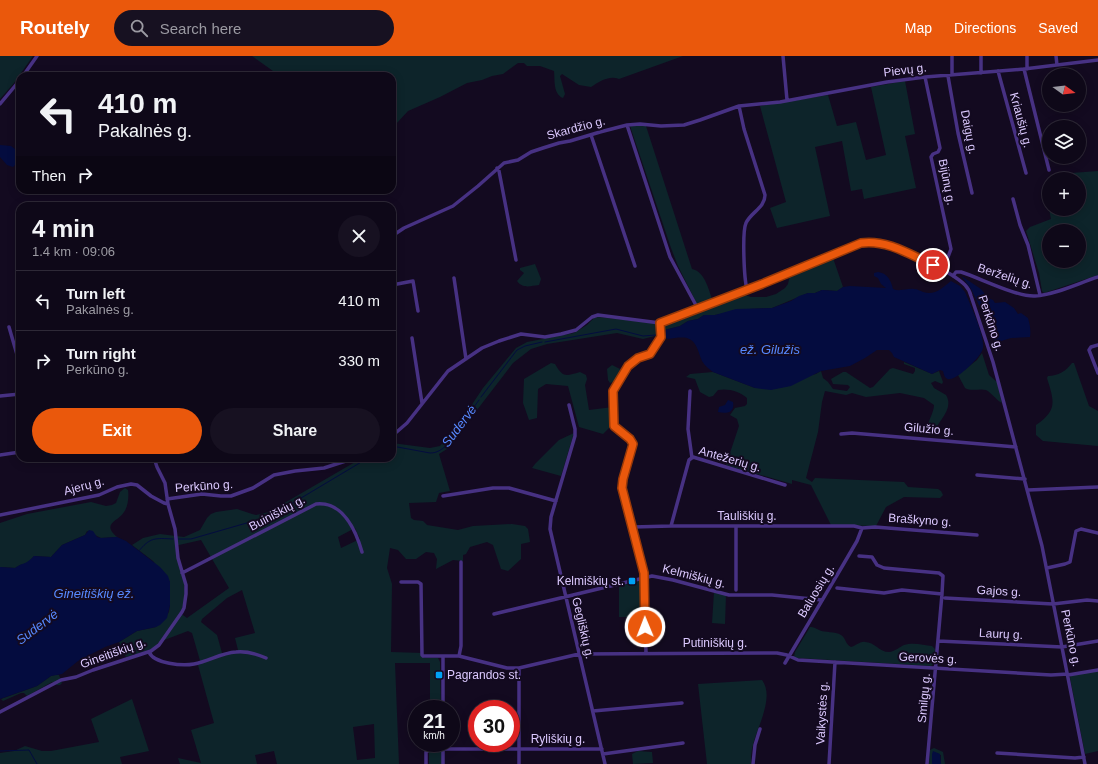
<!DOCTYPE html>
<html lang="en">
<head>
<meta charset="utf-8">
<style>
  :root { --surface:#0e0818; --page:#171121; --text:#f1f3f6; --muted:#9b9aa2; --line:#2e2937; --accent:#ea580c }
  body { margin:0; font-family:Helvetica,sans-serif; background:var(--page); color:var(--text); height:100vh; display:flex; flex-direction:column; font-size:15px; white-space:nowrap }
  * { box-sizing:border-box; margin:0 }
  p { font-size:13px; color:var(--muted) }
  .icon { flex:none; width:22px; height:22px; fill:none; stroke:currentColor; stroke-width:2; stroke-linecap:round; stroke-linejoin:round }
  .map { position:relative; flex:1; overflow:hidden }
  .drawer { position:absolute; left:16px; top:146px; width:380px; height:260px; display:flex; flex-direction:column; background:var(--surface); border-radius:12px; box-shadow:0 2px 10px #0003,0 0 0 1px var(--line) }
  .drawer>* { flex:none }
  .top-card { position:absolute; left:16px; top:16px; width:380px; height:122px; border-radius:12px; box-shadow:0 2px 10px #0003,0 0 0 1px var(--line); background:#0e0818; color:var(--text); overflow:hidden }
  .needle { width:26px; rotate:105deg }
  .controls { position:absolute; left:1042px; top:12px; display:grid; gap:8px }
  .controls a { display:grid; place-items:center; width:44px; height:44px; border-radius:50%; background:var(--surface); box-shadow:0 2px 10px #0003,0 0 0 1px var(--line); font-size:20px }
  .speed { position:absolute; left:408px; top:644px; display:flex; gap:8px; font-size:20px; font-weight:700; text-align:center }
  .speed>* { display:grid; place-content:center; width:52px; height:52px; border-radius:50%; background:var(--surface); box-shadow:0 2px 10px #0003,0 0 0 1px var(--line); line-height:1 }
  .speed small { font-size:10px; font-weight:400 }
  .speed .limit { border:6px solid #d22; background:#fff; color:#111 }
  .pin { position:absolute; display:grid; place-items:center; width:34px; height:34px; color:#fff; margin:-17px; border:2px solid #fff; border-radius:50%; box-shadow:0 1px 4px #0007 }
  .me { position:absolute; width:44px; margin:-22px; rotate:359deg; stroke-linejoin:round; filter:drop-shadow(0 0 3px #0008) }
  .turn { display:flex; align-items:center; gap:14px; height:84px; padding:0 16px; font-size:18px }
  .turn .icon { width:52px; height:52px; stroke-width:2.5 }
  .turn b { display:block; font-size:28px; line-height:34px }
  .then { display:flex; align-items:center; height:38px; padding:0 16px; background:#0003; gap:8px; font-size:15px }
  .round { display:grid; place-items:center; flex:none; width:42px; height:42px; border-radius:21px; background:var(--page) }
  .summary { display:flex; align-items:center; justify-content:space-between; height:68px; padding:0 16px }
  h1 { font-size:24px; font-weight:700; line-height:30px }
  .cta { display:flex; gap:8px; margin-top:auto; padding:8px 16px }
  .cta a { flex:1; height:46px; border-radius:24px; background:var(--accent); color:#fff; font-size:16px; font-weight:700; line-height:46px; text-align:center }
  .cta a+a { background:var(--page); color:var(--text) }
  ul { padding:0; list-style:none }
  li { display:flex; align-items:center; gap:12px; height:60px; padding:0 16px; border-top:1px solid var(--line) }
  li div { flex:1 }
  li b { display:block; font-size:15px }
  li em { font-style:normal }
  header { display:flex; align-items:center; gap:24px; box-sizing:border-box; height:56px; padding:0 20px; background:var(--accent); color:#fff }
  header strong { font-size:19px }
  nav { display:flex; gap:22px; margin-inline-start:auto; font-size:14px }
  .search { width:280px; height:36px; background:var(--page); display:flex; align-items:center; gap:10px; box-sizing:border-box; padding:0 14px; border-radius:22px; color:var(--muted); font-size:15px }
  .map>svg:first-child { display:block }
</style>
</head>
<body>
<header>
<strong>Routely</strong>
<div class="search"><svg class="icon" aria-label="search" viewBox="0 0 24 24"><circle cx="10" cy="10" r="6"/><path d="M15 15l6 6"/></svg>Search here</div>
<nav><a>Map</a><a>Directions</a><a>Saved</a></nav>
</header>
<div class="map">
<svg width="1098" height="708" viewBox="0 0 1098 708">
  <rect width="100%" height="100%" fill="#130a20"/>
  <path fill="#0d242a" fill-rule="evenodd" d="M0,0H33L14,27L0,43Z
    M252,0H683L619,23C609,19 599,26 591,31L579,29L562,18L560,20L565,38L563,42C553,38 555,24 554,15L540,10H527L524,7H518L503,18L492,20L482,24L467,27L440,41L408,55L396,68L392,70V20H271L273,15Z
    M905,25L915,78L905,80L916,132L864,143L862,133L851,135L842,85L815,91L830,160L777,172L770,152L786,146L760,50L828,39L837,70L856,66L866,104L886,99L871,31Z
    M630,70H646L692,213C706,216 709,236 714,248L742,238L751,241H766L776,238L785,232L788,228L790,219L833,202L843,231L837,235L822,234L815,237H808L772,252L749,253L715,259H704L698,263L688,265L680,270L665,274L664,276L655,280L643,283L617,277L547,288L531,293L513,307L447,393L439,398L450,435L439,437L436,446L409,447L411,462L414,464L423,465L427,469L458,474L473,470L512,468L525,470L528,473L530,486L521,488V503L508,515L501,513L493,489L487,486L470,491L466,498L463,499V505L453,504L436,513L437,503L434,497L426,496L416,503H406L398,494L390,492L387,512L392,528L391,596L423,597L424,602H438L440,606L441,653H430V607H395L399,708H277L274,695L255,699L257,708H180L178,702L201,707L191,674L214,667L198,609L201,608L192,577L188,575L159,586L155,591L149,594L126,601L119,586L137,575L156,571L169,556L170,549V526L153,505L132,489L143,482L160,478L184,481L200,474L207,462L211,458L216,456L237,453L252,458L256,459L269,456L362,402H392V387L430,392L440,390L467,356L483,332L516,292L527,286L574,277L587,269L594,262L599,261L662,268L700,254L678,210L671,192ZM355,472L360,483L341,492L338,481ZM201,484L229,532L187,562L180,557C191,536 181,511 176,489H179ZM242,534L255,577L235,582L238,594L222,597L217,579L201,566L202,563L227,542ZM374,668L375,702L357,704L353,671Z
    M1098,115V219L1044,237L1042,235L1039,217L1026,175L1030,171L1051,163L1049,153H1079V123H1054L1058,118ZM1049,175H1079V205H1049Z
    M535,208L541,223L539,229C530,230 523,233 517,225L524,217L520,214V212Z
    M982,297L989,319L997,326L1002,347C996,344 992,337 986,334C979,332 972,336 965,332L958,319L977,304Z
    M904,306L932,318L939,315L943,326L942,328L935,325L931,327L934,332L946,339C955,354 936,366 933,379H929C923,371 934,359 934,349L924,342L900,337L866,341L852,337L846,339L825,335L822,346L818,376L806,422L812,426L815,422L904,426L908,431L938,433L941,435L943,439L940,442L904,441L886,451L876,470L831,469L811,429L792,424V428L726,409L739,370L737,363L730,359L735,352L745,350L747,348V342C740,335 727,332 718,334L713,340L709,341L700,336L695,323L686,321L690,318L713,316L755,332L816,318L821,315L823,322L828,326L833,333L847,335L850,331L848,329L833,328L831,323L843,316H846L870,332L873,331L890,313L893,312L913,318L915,315V312L904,308Z
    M551,307L555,308C563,322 566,320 580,316L586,319L587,323L585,329L589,354L613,351L610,371L603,378L579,371L568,330L546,328L538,333L537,362L529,364L523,347L524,323Z
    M1072,307H1074L1089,350L1098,355V390L1043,385L1036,379V369C1058,354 1054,345 1047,322L1048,320C1058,320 1066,315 1072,307Z
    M612,309L620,313L618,320L615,325L610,327L608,324L607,313Z
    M574,377L561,420L532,412L535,408L559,384Z
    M125,432L128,434C129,440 128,451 124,456C118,466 101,467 117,481L101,482L87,475L85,479L62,489L51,501L34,500L28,507L20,509L15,512L0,511V467L27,458L91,446L106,450L112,449L116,447L120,436Z
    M641,523L643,524L644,561H619V528Z
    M714,536L726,539L725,568L712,567Z
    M810,571C814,571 815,572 819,574C825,577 835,575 841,579C846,582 845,588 851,591C856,590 860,585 865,586C875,586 880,597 890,596C895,595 900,591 904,589C913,586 924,589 932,590L935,593L933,608L931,610L797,602L794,601L795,596Z
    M1098,615V695L1085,698L1070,622L1071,619Z
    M55,619H59L62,627L60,629H57L52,626L27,640L24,637H21L3,645L1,643L37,630L51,620Z
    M762,624C775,641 757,671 753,689C751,695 751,702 751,708H707L698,628Z
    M132,643L149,695L120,701L122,708H0V697L14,695L25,690L42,695H51L99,686L91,663Z
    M429,687H442V708H429Z
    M934,692L943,696L945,708H941V699L932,698V708H929L930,694Z
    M638,695L652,696L653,707L633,708L632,698Z"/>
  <path fill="#040c3f" d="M0,89L11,90L19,96L20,104L13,111L7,109L0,101Z
    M878,216C887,217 891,224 893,233C900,236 907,232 914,233C918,233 920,235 923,236C935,240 942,232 951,225L960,230L965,236C970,248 985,280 983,292C982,300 958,323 950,323C945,324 944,319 943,315L940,314L932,318L894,301L892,297L889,294H877L865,302L850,310L821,315L791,330L771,334L755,332L713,316C709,313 705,310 702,305C698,296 697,285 687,282C682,281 674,282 668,283L665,281L664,276L665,274L680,270L688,265L698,263L704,259H715L736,253L772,252L791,245L799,240L808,237H815L822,234L837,235L843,231L850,230L886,232L881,228L878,222L874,220V217Z
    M962,221H963L981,233L988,242L993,244L995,247L1005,246L1014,252L1018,258L1021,257L1028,262C1030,269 1031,275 1030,281L1011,282L998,286L991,283L979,249L971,233Z
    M728,344L733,346C735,357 726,358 718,356L719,351L725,349Z
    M89,474L93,475L97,481L101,482L117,481L126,485L160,511L168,520L170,526V549L167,562L160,569L156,571L137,575L119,586L105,591L78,605L62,618L51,620L37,630L0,643V511L15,512C23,506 26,509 34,500L51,501L62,489L85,479Z
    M933,695L940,698L941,708H932V698Z"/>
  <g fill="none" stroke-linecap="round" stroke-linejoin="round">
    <path stroke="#040c3f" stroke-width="1" d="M545,286L616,273L643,280L656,279
      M481,341L517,294L525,290L542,286
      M392,390L430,397C437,397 441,394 447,389L479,344
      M178,483H191L271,460L368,402
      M138,496C150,481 155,482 173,483
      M0,695L29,694L37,708"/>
    <path stroke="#473183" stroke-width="3.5" d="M783,0L787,44
      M1027,0V13
      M1056,0L1057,9
      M1024,13L1049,114
      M998,15L1026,117
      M981,17V0
      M952,19V0
      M23,20L37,0
      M948,20L958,77L972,137
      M925,21L940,92L938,96L933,98L931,101L951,193L943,214
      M0,48L20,24
      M739,50L744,73L765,139C765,152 751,156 746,167C742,176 744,223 747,233
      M627,69L670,201L698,253
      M591,79L635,210
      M497,112L499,115L516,204
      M1013,143L1020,169L1028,189L1040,239
      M392,180L404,172L453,150L478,130L504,107L518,104L531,96L543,92L559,87L570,85L600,76L627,69L640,68L661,70L684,69L700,64L739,50L780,46L887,26L925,21L1024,13L1098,4
      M953,220L956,216H961C980,222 1017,241 1035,240C1055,239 1079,227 1098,221
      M454,222L466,303
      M392,229L413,225L418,255
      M9,271L20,309
      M412,282L422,347
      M1098,289L1091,291L1089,294L1098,317
      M690,335L688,373L692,402
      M0,340L20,338
      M569,349L575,373V380L551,461L550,473L605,708
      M841,378L852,377L1016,391
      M392,380L407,367L448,315L482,292L499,285L521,278L545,281L561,278L576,274L592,261L598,259L660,267L762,228L861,187C868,186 875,186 882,188C902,193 951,215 965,229C968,232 970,236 971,240L993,306L1042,490L1085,708
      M0,399L20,396
      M977,419L1025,423
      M1028,434L1098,431
      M443,440L493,432H509L556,445
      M167,443L202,438L221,440H231L253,432L274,419L295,415L324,412L355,402
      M0,459L99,439L117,431L131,428L137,429L151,440L164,447L168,448
      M671,470L689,404L693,401L785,429
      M633,471L671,470H854L862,472L875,471L977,479
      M736,471V534
      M859,500L872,501L877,509L884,512L939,517L943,520L942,538
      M1047,512L1065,508L1070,506L1076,475L1081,473L1098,477
      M182,517L316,448C343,445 356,475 362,496
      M401,526H418L421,528L422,599L423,600H443
      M837,532L884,537L902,534L942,538L927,708
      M945,542L1053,548L1087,544L1098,545
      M494,558L652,520L673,524L729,539H772L822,544
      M938,585L1062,591L1098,585
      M149,596C154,608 183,610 194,608C209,605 221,597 236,596C246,595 257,598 266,602
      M646,597L644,517L622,432L623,423L633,388L630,383L614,370L613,335L628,310L638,302L650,298L661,281L660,267
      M459,600L461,590V506
      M785,607L843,509L857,485L862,472
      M1068,619L1098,614
      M443,653V600H459L507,612H519L579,598L777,597L787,599L798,604L1051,619L1068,618
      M593,655L682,647
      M0,656L61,624L76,621L93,614L151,595L159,589L182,556L184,552L186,538V529L178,502L175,473L168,448L165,427L157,411L154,402
      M443,687V708
      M997,697L1075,702L1084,701
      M603,698L683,687
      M426,708V696L431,693H602
      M519,708V612
      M753,708L755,689L760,673
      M829,708L835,606"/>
  </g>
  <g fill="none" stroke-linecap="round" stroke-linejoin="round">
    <g stroke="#983908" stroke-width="10">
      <path id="route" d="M645,571L644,517L622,432L623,423L633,388L630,383L614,370L613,335L628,310L638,302L650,298L661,281L660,267L762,228L861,187C886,183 911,199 933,209"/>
    </g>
    <use href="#route" stroke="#ea580c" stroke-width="7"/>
  </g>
  <g fill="#00a1f4" stroke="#130a20" stroke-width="1.5">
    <rect x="628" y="521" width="8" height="8" rx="2"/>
    <rect x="435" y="615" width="8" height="8" rx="2"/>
  </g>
  <g text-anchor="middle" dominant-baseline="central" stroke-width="4" stroke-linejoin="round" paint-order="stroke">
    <g font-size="12" fill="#dcc9ff" stroke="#130a20">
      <text transform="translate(905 14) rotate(-7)">Pievų g.</text>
      <text transform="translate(1021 64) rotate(75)">Kriaušių g.</text>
      <text transform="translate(576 72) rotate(-15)">Skardžio g.</text>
      <text transform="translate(969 76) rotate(79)">Daigų g.</text>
      <text transform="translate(947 126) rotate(79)">Bijūnų g.</text>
      <text transform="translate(1005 220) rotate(18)">Berželių g.</text>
      <text transform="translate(991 267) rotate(72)">Perkūno g.</text>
      <text transform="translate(929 373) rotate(5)">Gilužio g.</text>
      <text transform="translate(730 403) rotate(16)">Antežerių g.</text>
      <text transform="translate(84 430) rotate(-15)">Ajerų g.</text>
      <text transform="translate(204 430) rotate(-4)">Perkūno g.</text>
      <text transform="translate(277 457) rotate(-28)">Buiniškių g.</text>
      <text x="747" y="460">Tauliškių g.</text>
      <text transform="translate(920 464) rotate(4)">Braškyno g.</text>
      <text transform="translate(694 520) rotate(14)">Kelmiškių g.</text>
      <text transform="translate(816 535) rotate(-59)">Baluosių g.</text>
      <text transform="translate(999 535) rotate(3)">Gajos g.</text>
      <text transform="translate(583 572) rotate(77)">Gegliškių g.</text>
      <text transform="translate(1001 578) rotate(3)">Laurų g.</text>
      <text transform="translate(1071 582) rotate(78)">Perkūno g.</text>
      <text x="715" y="587">Putiniškių g.</text>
      <text transform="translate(113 597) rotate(-20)">Gineitiškių g.</text>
      <text transform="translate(928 602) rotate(3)">Gerovės g.</text>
      <text transform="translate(924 642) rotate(-85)">Smilgų g.</text>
      <text transform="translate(822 657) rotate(-87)">Vaikystės g.</text>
      <text x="558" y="683">Ryliškių g.</text>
    </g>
    <g font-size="12" fill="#dcc9ff" stroke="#130a20" text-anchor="end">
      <text x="624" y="525">Kelmiškių st.</text>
      <text x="447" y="619" text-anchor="start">Pagrandos st.</text>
    </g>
    <g font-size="13" font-style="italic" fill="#5789ff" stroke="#130a20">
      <text x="770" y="293">ež. Gilužis</text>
      <text transform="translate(459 370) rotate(-53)">Sudervė</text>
      <text x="94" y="537">Gineitiškių ež.</text>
      <text transform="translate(37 571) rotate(-37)">Sudervė</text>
    </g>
  </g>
</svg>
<div class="controls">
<a><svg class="needle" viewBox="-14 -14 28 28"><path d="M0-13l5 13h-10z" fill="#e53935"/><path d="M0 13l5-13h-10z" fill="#9b9aa2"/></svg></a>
<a><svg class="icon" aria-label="layers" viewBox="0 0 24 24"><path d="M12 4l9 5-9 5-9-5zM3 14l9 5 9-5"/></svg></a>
<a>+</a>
<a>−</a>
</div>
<div class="speed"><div>21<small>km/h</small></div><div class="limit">30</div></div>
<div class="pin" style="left:933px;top:209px;background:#d93025"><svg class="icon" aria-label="arrive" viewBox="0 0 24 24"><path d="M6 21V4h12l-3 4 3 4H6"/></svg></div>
<svg class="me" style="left:645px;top:571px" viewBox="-20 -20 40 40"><circle r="17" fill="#ea580c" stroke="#fff" stroke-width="3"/><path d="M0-11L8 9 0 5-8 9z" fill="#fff"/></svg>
<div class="top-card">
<div class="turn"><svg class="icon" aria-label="left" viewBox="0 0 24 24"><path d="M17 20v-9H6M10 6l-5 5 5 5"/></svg><div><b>410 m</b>Pakalnės g.</div></div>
<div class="then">Then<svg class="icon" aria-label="right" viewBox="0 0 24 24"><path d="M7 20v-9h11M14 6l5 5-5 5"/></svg></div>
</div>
<section class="drawer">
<div class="summary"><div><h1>4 min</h1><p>1.4 km · 09:06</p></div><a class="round"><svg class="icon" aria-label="close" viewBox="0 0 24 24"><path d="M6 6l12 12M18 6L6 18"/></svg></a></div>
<ul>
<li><svg class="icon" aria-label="left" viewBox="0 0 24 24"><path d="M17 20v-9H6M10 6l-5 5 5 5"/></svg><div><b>Turn left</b><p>Pakalnės g.</p></div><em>410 m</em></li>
<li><svg class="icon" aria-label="right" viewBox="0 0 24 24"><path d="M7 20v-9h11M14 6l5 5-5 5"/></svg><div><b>Turn right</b><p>Perkūno g.</p></div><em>330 m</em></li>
</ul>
<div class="cta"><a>Exit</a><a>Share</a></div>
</section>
</div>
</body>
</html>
